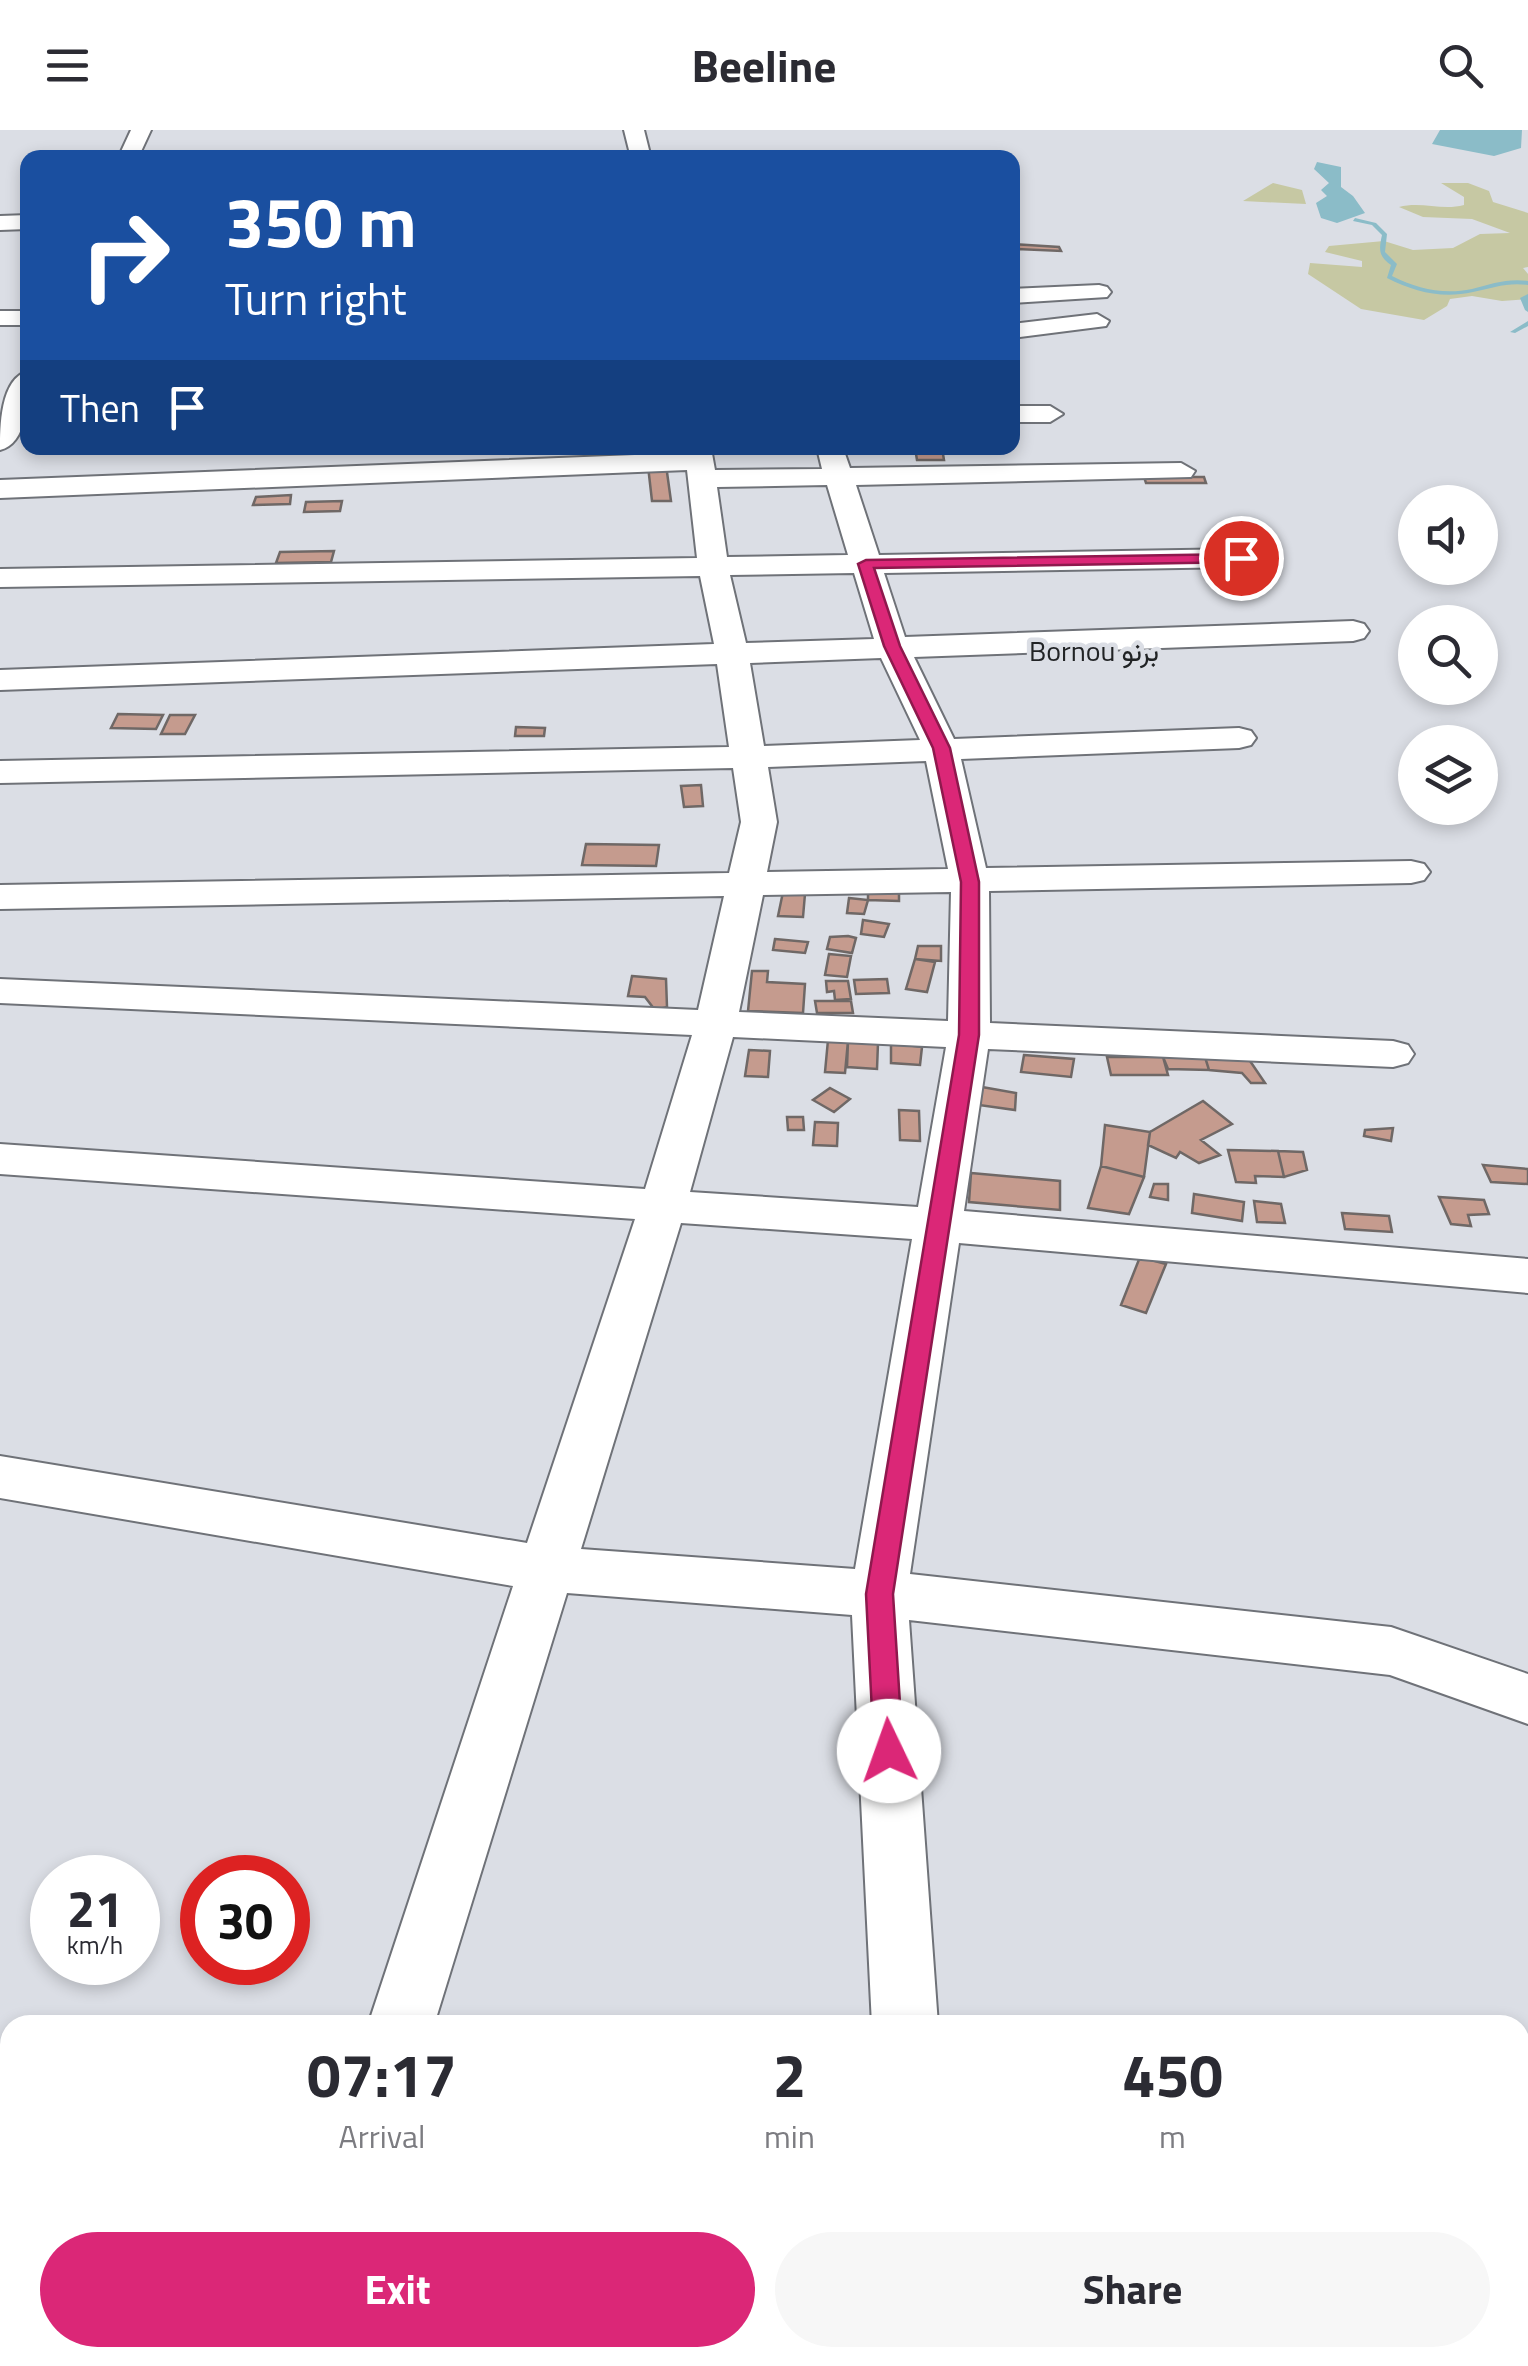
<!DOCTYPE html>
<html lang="en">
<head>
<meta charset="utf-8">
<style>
  :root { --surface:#fff; --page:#f7f7f7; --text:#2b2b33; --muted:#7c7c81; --accent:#db2777 }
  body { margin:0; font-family:"Titillium Web",Vazirmatn,sans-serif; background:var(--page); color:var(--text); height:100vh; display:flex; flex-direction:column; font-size:38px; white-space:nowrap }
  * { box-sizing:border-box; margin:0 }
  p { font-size:32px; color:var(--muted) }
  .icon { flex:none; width:55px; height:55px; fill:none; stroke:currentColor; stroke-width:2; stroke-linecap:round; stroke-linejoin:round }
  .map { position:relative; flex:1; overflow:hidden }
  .side { position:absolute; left:0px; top:1885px; width:1530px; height:352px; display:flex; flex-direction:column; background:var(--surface); border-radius:30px 30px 0 0; box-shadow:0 5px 15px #0003 }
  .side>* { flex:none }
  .hud { position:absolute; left:20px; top:20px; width:1000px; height:305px; border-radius:20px; box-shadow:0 5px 15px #0003; background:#1a4fa0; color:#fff; overflow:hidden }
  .buttons { position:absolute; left:1398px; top:355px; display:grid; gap:20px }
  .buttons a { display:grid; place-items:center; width:100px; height:100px; border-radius:50%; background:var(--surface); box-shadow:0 5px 15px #0003; font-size:50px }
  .speed { position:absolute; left:30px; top:1725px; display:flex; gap:20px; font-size:50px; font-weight:700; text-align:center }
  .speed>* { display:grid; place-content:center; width:130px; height:130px; border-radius:50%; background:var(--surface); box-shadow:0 5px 15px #0003; line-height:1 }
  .speed small { font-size:25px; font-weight:400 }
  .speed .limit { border:15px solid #d22; background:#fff; color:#111 }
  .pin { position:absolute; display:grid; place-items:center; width:85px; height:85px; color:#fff; margin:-42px; border:5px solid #fff; border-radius:50%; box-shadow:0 2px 10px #0007 }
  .me { position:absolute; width:110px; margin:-55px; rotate:357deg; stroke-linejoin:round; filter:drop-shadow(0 0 8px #0008) }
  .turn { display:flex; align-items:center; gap:35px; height:210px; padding:0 40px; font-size:45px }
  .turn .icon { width:130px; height:130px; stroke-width:2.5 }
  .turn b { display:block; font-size:70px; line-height:85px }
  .then { display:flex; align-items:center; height:95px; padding:0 40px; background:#0003; gap:20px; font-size:38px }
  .eta { display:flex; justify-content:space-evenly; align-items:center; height:170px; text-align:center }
  .eta b { font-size:60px; font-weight:700; line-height:70px }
  .action { display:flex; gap:20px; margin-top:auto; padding:20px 40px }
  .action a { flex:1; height:115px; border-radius:60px; background:var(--accent); color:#fff; font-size:40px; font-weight:700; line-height:115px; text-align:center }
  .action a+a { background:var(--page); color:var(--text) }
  header { display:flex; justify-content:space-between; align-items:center; height:130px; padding:0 40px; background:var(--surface); font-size:45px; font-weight:700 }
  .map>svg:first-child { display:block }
</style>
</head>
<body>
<header><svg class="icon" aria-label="menu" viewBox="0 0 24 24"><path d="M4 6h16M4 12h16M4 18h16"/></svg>Beeline<svg class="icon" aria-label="search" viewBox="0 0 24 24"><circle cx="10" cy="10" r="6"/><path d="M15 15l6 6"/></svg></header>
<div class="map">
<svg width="1528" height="2236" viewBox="0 0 1528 2236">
  <rect width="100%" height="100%" fill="#dbdee5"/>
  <path fill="#c6c8a3" d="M1273,53L1302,60L1306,74L1243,71Z
    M1441,53H1468L1489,61L1493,72L1528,83V137L1523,138L1528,144V169L1502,171L1472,166L1450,169L1447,176L1424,190L1361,179L1308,144L1310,133L1362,137V131L1325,122L1329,116L1384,111L1413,120L1453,118L1480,104L1510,103L1472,89L1423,87L1399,77C1421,71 1442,81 1464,75V67Z"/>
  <path fill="#8bbcc8" d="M1440,0H1522L1521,18L1494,26L1432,14Z
    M1317,32L1341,37V57L1353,66L1365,83L1337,93L1321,88L1316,73L1327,66L1321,60L1329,53L1314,39Z"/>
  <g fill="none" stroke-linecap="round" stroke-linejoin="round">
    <path fill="#8bbcc8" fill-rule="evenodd" d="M1355,88L1376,93L1387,104L1385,122L1397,134L1392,146C1418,159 1443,165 1472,159C1491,154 1508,148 1528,151V155C1508,152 1492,158 1473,162C1442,169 1415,162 1387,148L1391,135C1378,126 1379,119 1382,105L1372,95L1353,91Z
      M1528,164V182L1525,180L1520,168Z
      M1528,191V196L1515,203L1510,202Z"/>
  </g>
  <path fill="#c59b8e" stroke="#6f6866" stroke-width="2.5" d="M1012,114L1059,117L1061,121L1017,119L1018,131H1012Z
    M915,318H942L944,330H917Z
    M666,335L671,371H652L648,336Z
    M1144,347H1204L1206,353H1146Z
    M291,365L290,374L253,375L256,367Z
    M342,371L340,381L304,382L306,372Z
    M334,421L331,432L276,433L280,422Z
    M118,584L163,585L156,599L111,598Z
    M170,585H195L185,604H161Z
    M516,597L545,598L544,606H515Z
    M701,655L703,676L684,677L681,656Z
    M586,714L659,715L656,736L582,735Z
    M868,757L899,758V771L868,770Z
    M783,762L805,764L803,787L778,786Z
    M849,768L868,770L864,784L847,783Z
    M863,790L889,794L884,807L861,804Z
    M848,806L856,808L852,823L827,819L830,807Z
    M775,809L808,812L805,823L773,820Z
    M918,816H941V831L915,829Z
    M829,824L851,826L847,847L825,845Z
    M915,829L935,832L927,862L906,859Z
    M752,841H768L767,852L805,854L803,883L748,881Z
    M632,846L666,849L667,877L655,880L645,867L628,866Z
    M887,849L889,863L856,864L854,850Z
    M826,851H848L851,869L835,870L834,861L827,862Z
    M815,871H851L853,883H817Z
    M828,910L848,911L845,943L825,942Z
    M848,911L878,913L877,939L847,937Z
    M891,913L922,917L920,935L891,933Z
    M749,920L770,921L768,947L745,946Z
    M1024,925L1074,929L1071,947L1021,942Z
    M1107,927H1163L1168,945H1111Z
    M1163,927H1205L1209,940L1168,939Z
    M1205,927L1248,928L1265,953H1251L1242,943L1209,940Z
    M982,957L1016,963L1015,980L979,975Z
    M830,958L850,969L834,982L813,970Z
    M1203,971L1232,994L1201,1010L1220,1025L1199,1033L1180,1022L1176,1028L1148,1015L1150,1002Z
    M899,980L919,981L920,1011L900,1010Z
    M787,987H803L804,1000H788Z
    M815,992L838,993L837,1016L813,1015Z
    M1105,995L1150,1002L1144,1047L1101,1036Z
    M1393,998L1391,1011L1364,1006L1365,1000Z
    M1228,1020L1278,1021L1284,1047L1255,1046L1256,1053L1236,1052Z
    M1278,1021L1303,1022L1307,1040L1284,1047Z
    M1483,1035L1528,1039V1054L1491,1052Z
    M1101,1036L1144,1047L1129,1084L1088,1078Z
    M971,1043L1060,1051V1080L969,1072Z
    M1154,1054H1168V1070L1150,1067Z
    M1194,1064L1244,1072L1242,1091L1192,1083Z
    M1439,1067L1484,1070L1489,1084L1468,1085L1471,1096L1451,1094Z
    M1254,1071L1281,1074L1285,1093L1257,1092Z
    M1342,1083L1389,1086L1392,1102L1345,1099Z
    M1140,1127L1166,1134L1146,1183L1121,1175Z"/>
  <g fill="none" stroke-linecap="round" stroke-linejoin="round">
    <g stroke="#6f7278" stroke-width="4">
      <path id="minor" d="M131,0H151L138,28H118Z
        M624,0H644L651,28H631Z
        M28,85V99L0,100V86Z
        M1099,155L1107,157L1111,162L1107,167L1012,173V159Z
        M0,181H28V195H0Z
        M1097,184L1109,191L1106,196L1012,208V194Z
        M28,241C28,265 29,313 0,320C0,297 0,249 28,241Z
        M1012,276H1050L1063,284L1050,292H1012Z
        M685,318H711L715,340L822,339L817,318H843L850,338L1181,333L1195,341L1191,347L856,355L879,425L1241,419L1252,422L1256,428L1252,434L1241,437L884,443L905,507L1353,491L1364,494L1369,501L1364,508L1353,511L914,527L954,609L1239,598L1251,601L1256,608L1251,615L1239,618L961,629L986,738L1411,731L1424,734L1430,742L1424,750L1411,753L989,761L990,893L1393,911L1408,915L1414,924L1408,933L1393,937L988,919L964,1081L1528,1129V1163L959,1113L910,1444L1391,1497L1528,1544V1594L1390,1545L909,1490L938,1895H872L852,1485L567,1463L434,1895H368L513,1456L0,1368V1326L527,1413L635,1089L0,1044V1014L645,1059L692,905L0,873V849L698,880L724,766L0,779V755L729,743L741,692L733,638L0,653V631L729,617L717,534L0,560V540L714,514L700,446L0,457V439L697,428L687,340L0,368V350L685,323ZM827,355L848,425L727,427L717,357ZM854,443L874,509L746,513L730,445ZM881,528L920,610L764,616L750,533ZM926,631L948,739L767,742L777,692L768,637ZM951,762L948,891L739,882L763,765ZM733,907L946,917L918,1077L690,1062ZM681,1093L912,1109L855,1439L581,1419Z
        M0,2163L10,2164V2228H36L15,2236H0Z
        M134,2228H332L329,2236H138Z
        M880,2228H955L956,2236H880Z"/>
    </g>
    <use href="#minor" fill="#fff" fill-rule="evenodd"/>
  </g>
  <path fill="#db2777" stroke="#8e194d" stroke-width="2.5" d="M1241,424L1246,425V432L874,438L900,516L950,618L979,752V905L893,1464L903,1621L899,1630L889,1633L879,1630L874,1621L866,1464L959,905L961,752L933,618L884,516L858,434L866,430Z"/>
  <g text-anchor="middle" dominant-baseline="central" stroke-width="9" stroke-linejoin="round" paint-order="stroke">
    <g font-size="28" fill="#212325" stroke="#dbdee5">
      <text x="1094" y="520">Bornou برنو</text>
    </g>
  </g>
</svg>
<div class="buttons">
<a><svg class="icon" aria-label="sound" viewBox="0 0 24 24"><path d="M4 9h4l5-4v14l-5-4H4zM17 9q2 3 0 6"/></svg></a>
<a><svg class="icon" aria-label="search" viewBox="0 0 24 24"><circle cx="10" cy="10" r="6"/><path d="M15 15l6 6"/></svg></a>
<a><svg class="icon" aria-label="layers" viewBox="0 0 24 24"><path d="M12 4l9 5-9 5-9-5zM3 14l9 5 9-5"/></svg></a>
</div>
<div class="speed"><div>21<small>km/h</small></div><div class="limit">30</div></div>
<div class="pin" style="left:1241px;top:428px;background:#d93025"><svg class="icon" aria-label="arrive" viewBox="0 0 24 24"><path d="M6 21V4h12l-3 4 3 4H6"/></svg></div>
<svg class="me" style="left:889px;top:1621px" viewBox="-20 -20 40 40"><circle r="19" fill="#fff"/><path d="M0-13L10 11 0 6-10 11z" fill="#db2777"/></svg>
<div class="hud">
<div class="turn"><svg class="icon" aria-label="right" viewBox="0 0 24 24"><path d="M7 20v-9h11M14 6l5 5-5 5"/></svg><div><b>350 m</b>Turn right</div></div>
<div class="then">Then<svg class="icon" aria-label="arrive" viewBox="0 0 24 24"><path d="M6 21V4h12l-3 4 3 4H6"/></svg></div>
</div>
<section class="side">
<div class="eta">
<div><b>07:17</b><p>Arrival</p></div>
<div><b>2</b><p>min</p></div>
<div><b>450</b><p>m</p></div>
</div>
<div class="action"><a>Exit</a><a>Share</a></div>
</section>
</div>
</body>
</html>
